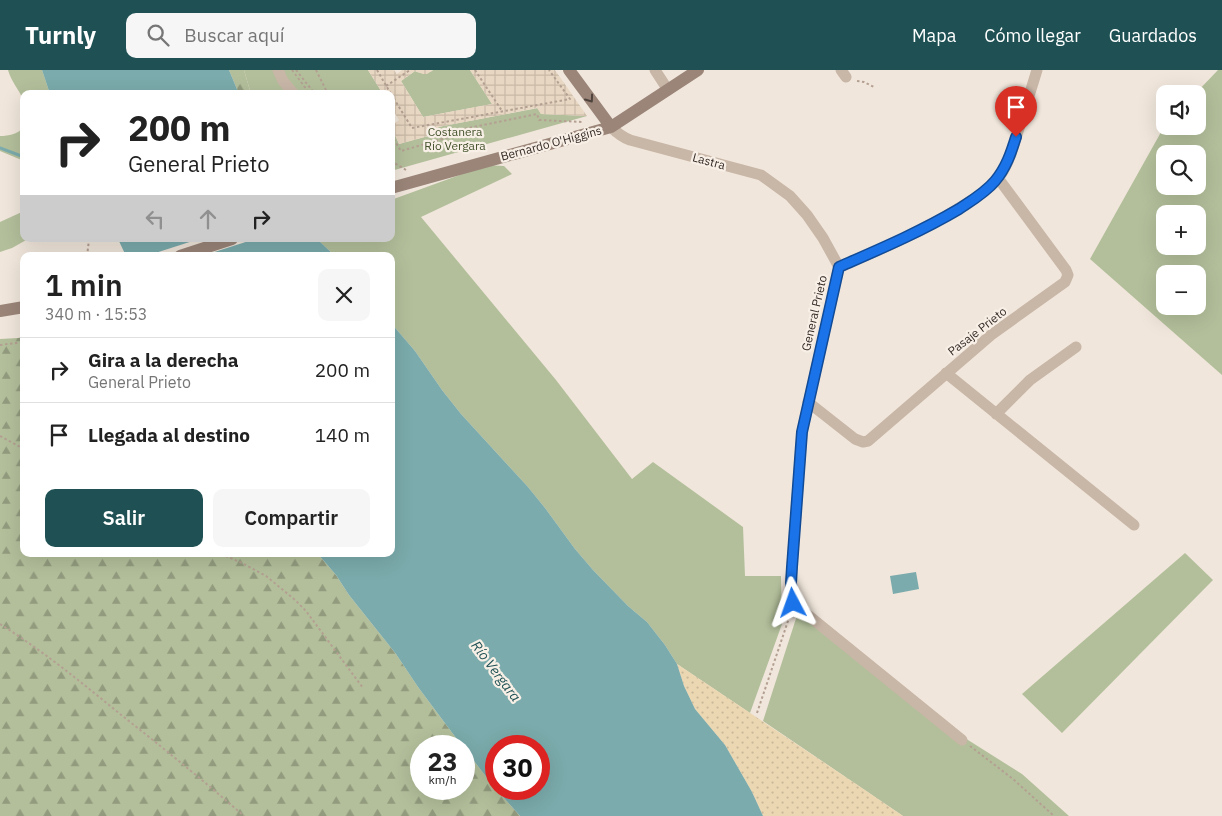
<!DOCTYPE html>
<html lang="es">
<head>
<meta charset="utf-8">
<style>
  :root { --surface:#fff; --page:#f6f6f6; --text:#222; --muted:#767676; --line:#e0e0e0; --accent:#1f5154 }
  body { margin:0; font-family:"IBM Plex Sans",sans-serif; background:var(--page); color:var(--text); height:100vh; display:flex; flex-direction:column; font-size:19px; white-space:nowrap }
  * { box-sizing:border-box; margin:0 }
  p { font-size:16px; color:var(--muted) }
  .icon { flex:none; width:28px; height:28px; fill:none; stroke:currentColor; stroke-width:2; stroke-linecap:round; stroke-linejoin:round }
  .map { position:relative; flex:1; overflow:hidden }
  .panel { position:absolute; left:20px; top:182px; width:375px; height:305px; display:flex; flex-direction:column; background:var(--surface); border-radius:10px; box-shadow:0 5px 20px #0002 }
  .panel>* { flex:none }
  .banner { position:absolute; left:20px; top:20px; width:375px; height:152px; border-radius:10px; box-shadow:0 5px 20px #0002; background:#fff; color:var(--text); overflow:hidden }
  .buttons { position:absolute; left:1156px; top:15px; display:grid; gap:10px }
  .buttons a { display:grid; place-items:center; width:50px; height:50px; border-radius:10px; background:var(--surface); box-shadow:0 5px 20px #0002; font-size:25px }
  .speed { position:absolute; left:410px; top:665px; display:flex; gap:10px; font-size:25px; font-weight:700; text-align:center }
  .speed>* { display:grid; place-content:center; width:65px; height:65px; border-radius:50%; background:var(--surface); box-shadow:0 5px 20px #0002; line-height:1 }
  .speed small { font-size:12px; font-weight:400 }
  .speed .limit { border:8px solid #d22; background:#fff; color:#111 }
  .pin { position:absolute; display:grid; place-items:center; width:42px; height:42px; color:#fff; margin:-51px -21px; border-radius:50% 50% 50% 0; rotate:-45deg; box-shadow:0 0 5px #0007 }
  .pin .icon { rotate:45deg }
  .me { position:absolute; width:55px; margin:-28px; rotate:356deg; stroke-linejoin:round; filter:drop-shadow(0 0 4px #0008) }
  .turn { display:flex; align-items:center; gap:18px; height:105px; padding:0 25px; font-size:22px }
  .turn .icon { width:65px; height:65px; stroke-width:2.5 }
  .turn b { display:block; font-size:35px; line-height:42px }
  .lanes { display:flex; align-items:center; height:48px; padding:0 25px; background:#0003; justify-content:center; gap:25px; direction:ltr }
  .lanes .off { opacity:.35 }
  .round { display:grid; place-items:center; flex:none; width:52px; height:52px; border-radius:10px; background:var(--page) }
  .overview { display:flex; align-items:center; justify-content:space-between; height:85px; padding:0 25px }
  h1 { font-size:30px; font-weight:600; line-height:38px }
  .primary-button { display:flex; gap:10px; margin-top:auto; padding:10px 25px }
  .primary-button a { flex:1; height:58px; border-radius:10px; background:var(--accent); color:#fff; font-size:20px; font-weight:600; line-height:58px; text-align:center }
  .primary-button a+a { background:var(--page); color:var(--text) }
  ul { padding:0; list-style:none }
  li { display:flex; align-items:center; gap:15px; height:65px; padding:0 25px; border-top:1px solid var(--line) }
  li div { flex:1 }
  li b { display:block; font-size:19px }
  li em { font-style:normal }
  header { display:flex; align-items:center; gap:30px; box-sizing:border-box; height:70px; padding:0 25px; background:var(--accent); color:#fff }
  header strong { font-size:24px }
  nav { display:flex; gap:28px; margin-inline-start:auto; font-size:18px }
  .search { width:350px; height:45px; background:var(--page); display:flex; align-items:center; gap:12px; box-sizing:border-box; padding:0 18px; border-radius:10px; color:var(--muted); font-size:19px }
  .map>svg:first-child { display:block }
</style>
</head>
<body>
<header>
<strong>Turnly</strong>
<div class="search"><svg class="icon" aria-label="search" viewBox="0 0 24 24"><circle cx="10" cy="10" r="6"/><path d="M15 15l6 6"/></svg>Buscar aquí</div>
<nav><a>Mapa</a><a>Cómo llegar</a><a>Guardados</a></nav>
</header>
<div class="map">
<svg width="1222" height="746" viewBox="0 0 1222 746">
  <defs>
    <pattern id="forest-firs" width="22" height="20" patternUnits="userSpaceOnUse" patternTransform="scale(1.25)"><rect width="22" height="20" fill="#b3bf9b"/><path d="M5 1l3.5 6h-7zM16 11l3.5 6h-7z" fill="#929b7e"/></pattern>
    <pattern id="sand-dots" width="8" height="8" patternUnits="userSpaceOnUse" patternTransform="scale(1.25)"><rect width="8" height="8" fill="#ebd7b2"/><path d="M2 2h.1M6 6h.1" fill="none" stroke="#cab999" stroke-width="1.8" stroke-linecap="round"/></pattern>
    <pattern id="plaza-grid" width="8" height="8" patternUnits="userSpaceOnUse" patternTransform="scale(1.25)"><rect width="8" height="8" fill="#e8d7c2"/><path d="M0 4h8M4 0v8" fill="none" stroke="#c8b9a7"/></pattern>
  </defs>
  <rect width="100%" height="100%" fill="#f0e6db"/>
  <path fill="#b3bf9b" fill-rule="evenodd" d="M8,0H42L50,24H24V31C19,20 11,11 8,0Z
    M244,0H368L383,24H251Z
    M433,0H470L492,34L423,47L401,11L415,1C420,4 429,4 433,0Z
    M1218,0H1222V305L1090,189L1165,55V56H1198V24H1195ZM1165,84H1198V116H1165ZM1165,144H1198V176H1165ZM1165,204H1198V236H1165Z
    M538,38L541,44L587,46L391,101V56L399,74L439,63L438,57Z
    M24,58V91L0,81V66C10,66 16,64 24,58Z
    M487,95L504,96L512,104L421,147L556,310L632,409L653,392L743,457L745,506H781L782,554L750,643L677,594L665,575L647,552L628,536L593,500L575,479L545,438L528,417L461,344L442,320L415,281L391,253V186H335L317,169H391V130Z
    M24,141V169H28L12,178L0,182V152Z
    M1185,483L1213,510L1062,663L1022,624Z
    M801,533L968,670L1022,704L1069,746H903L763,651Z"/>
  <path fill="url(#forest-firs)" d="M229,0H244L251,24H239Z
    M24,267V484H318L336,505L349,525L396,584L418,617L462,676H421V719H464V678L494,717L520,746H0V269L18,268Z"/>
  <path fill="url(#sand-dots)" d="M677,594L856,714L903,746H763L752,722L725,675L695,639L684,616Z"/>
  <path fill="url(#plaza-grid)" d="M368,0H394L397,4L402,0H433L427,4H423L415,1L401,11L423,47L492,34L470,0H555L587,46L541,44L537,38L438,57L439,63L399,74L391,56L399,50L391,37V24H383Z"/>
  <path fill="#7babac" fill-rule="evenodd" d="M42,0H229L239,24H50Z
    M118,169H317L335,186H126Z
    M391,253L415,281L442,320L461,344L528,417L545,438L575,479L593,500L628,536L647,552L665,575L677,594L684,616L695,639L725,675L752,722L763,746H520L494,717L464,678V676H462L418,617L396,584L349,525L336,505L318,484H391ZM496,676H539V719H496Z
    M916,502L919,519L893,524L890,506Z"/>
  <path fill="#f0e6db" d="M199,169H255L202,186H146Z"/>
  <g fill="none" stroke-linecap="round" stroke-linejoin="round">
    <path stroke="#7babac" stroke-width="3" d="M0,78L24,87"/>
    <path stroke="#b4a092" stroke-width="2" stroke-dasharray="2.5 2.5" stroke-linecap="butt" d="M292,0L310,24
      M296,0L315,24
      M316,0L328,24
      M377,0L391,24
      M475,0L502,41
      M857,11L864,12L874,17
      M386,16L410,0
      M391,24L412,58L570,29L549,0
      M391,65L401,81L449,67V62L537,44L539,50L583,52
      M391,91L406,100
      M87,186L89,170
      M0,275L24,272
      M0,366L24,379
      M221,484L242,493L266,506L294,529L306,541L363,618
      M0,554C43,581 81,612 120,644C162,677 204,711 244,746
      M757,643L790,545
      M970,676L1013,709L1054,746"/>
    <path stroke="#c8b6a7" stroke-width="11" d="M278,0L283,11L294,24
      M655,0L668,20
      M841,0L846,7
      M611,57C617,63 622,67 630,70L761,105L790,126L807,145L823,168L839,197
      M839,197L802,362L792,497L791,513L793,533L962,670
      M839,197C879,180 919,163 956,140C969,132 983,124 994,113C1002,105 1007,95 1011,84L1037,0
      M946,303L1134,455
      M808,332L855,369L863,372L868,371L991,265L1065,212L1068,205L1066,200L998,108
      M996,344L1030,310L1076,277"/>
    <path stroke="#9b8579" stroke-width="12" d="M569,0L611,57
      M391,118L611,57L698,0
      M180,186L232,169
      M0,241L24,237"/>
  </g>
  <defs><path id="oneway-chevron" d="M-2-3.5L2.5 0L-2 3.5" fill="none" stroke-width="1.6" stroke-linecap="round" stroke-linejoin="round" transform="scale(1.25)"/></defs>
  <use stroke="#4e423c" href="#oneway-chevron" transform="translate(590 29) rotate(54)"/>
  <g fill="none" stroke-linecap="round" stroke-linejoin="round">
    <g stroke="#114b97" stroke-width="12">
      <path id="route" d="M793,533L791,513L792,497L802,362L839,197C880,179 920,162 959,139C971,131 985,123 995,111C1006,98 1011,83 1016,67"/>
    </g>
    <use href="#route" stroke="#1a73e8" stroke-width="9"/>
  </g>
  <g text-anchor="middle" dominant-baseline="central" stroke-width="4.5" stroke-linejoin="round" paint-order="stroke">
    <g font-size="12" fill="#44522c" stroke="#f8f0e7">
      <text x="455" y="61">Costanera<tspan x="455" dy="14">Río Vergara</tspan></text>
    </g>
    <g font-size="12" fill="#352b27" stroke="#f8f0e7">
      <text transform="translate(551 73) rotate(-15)">Bernardo O'Higgins</text>
      <text transform="translate(709 91) rotate(15)">Lastra</text>
      <text transform="translate(814 243) rotate(-77)">General Prieto</text>
      <text transform="translate(977 261) rotate(-38)">Pasaje Prieto</text>
    </g>
    <g font-size="14" font-style="italic" fill="#1f5154" stroke="#f8f0e7">
      <text transform="translate(496 601) rotate(53)">Río Vergara</text>
    </g>
  </g>
</svg>
<div class="buttons">
<a><svg class="icon" aria-label="sound" viewBox="0 0 24 24"><path d="M4 9h4l5-4v14l-5-4H4zM17 9q2 3 0 6"/></svg></a>
<a><svg class="icon" aria-label="search" viewBox="0 0 24 24"><circle cx="10" cy="10" r="6"/><path d="M15 15l6 6"/></svg></a>
<a>+</a>
<a>−</a>
</div>
<div class="speed"><div>23<small>km/h</small></div><div class="limit">30</div></div>
<div class="pin" style="left:1016px;top:67px;background:#d93025"><svg class="icon" aria-label="arrive" viewBox="0 0 24 24"><path d="M6 21V4h12l-3 4 3 4H6"/></svg></div>
<svg class="me" style="left:793px;top:533px" viewBox="-20 -20 40 40"><path d="M0-17L14 15 0 8-14 15z" fill="#1a73e8" stroke="#fff" stroke-width="4"/></svg>
<div class="banner">
<div class="turn"><svg class="icon" aria-label="right" viewBox="0 0 24 24"><path d="M7 20v-9h11M14 6l5 5-5 5"/></svg><div><b>200 m</b>General Prieto</div></div>
<div class="lanes"><svg class="icon off" aria-label="left" viewBox="0 0 24 24"><path d="M17 20v-9H6M10 6l-5 5 5 5"/></svg><svg class="icon off" aria-label="ahead" viewBox="0 0 24 24"><path d="M12 20V5M6 11l6-6 6 6"/></svg><svg class="icon" aria-label="right" viewBox="0 0 24 24"><path d="M7 20v-9h11M14 6l5 5-5 5"/></svg></div>
</div>
<section class="panel">
<div class="overview"><div><h1>1 min</h1><p>340 m · 15:53</p></div><a class="round"><svg class="icon" aria-label="close" viewBox="0 0 24 24"><path d="M6 6l12 12M18 6L6 18"/></svg></a></div>
<ul>
<li><svg class="icon" aria-label="right" viewBox="0 0 24 24"><path d="M7 20v-9h11M14 6l5 5-5 5"/></svg><div><b>Gira a la derecha</b><p>General Prieto</p></div><em>200 m</em></li>
<li><svg class="icon" aria-label="arrive" viewBox="0 0 24 24"><path d="M6 21V4h12l-3 4 3 4H6"/></svg><div><b>Llegada al destino</b></div><em>140 m</em></li>
</ul>
<div class="primary-button"><a>Salir</a><a>Compartir</a></div>
</section>
</div>
</body>
</html>
